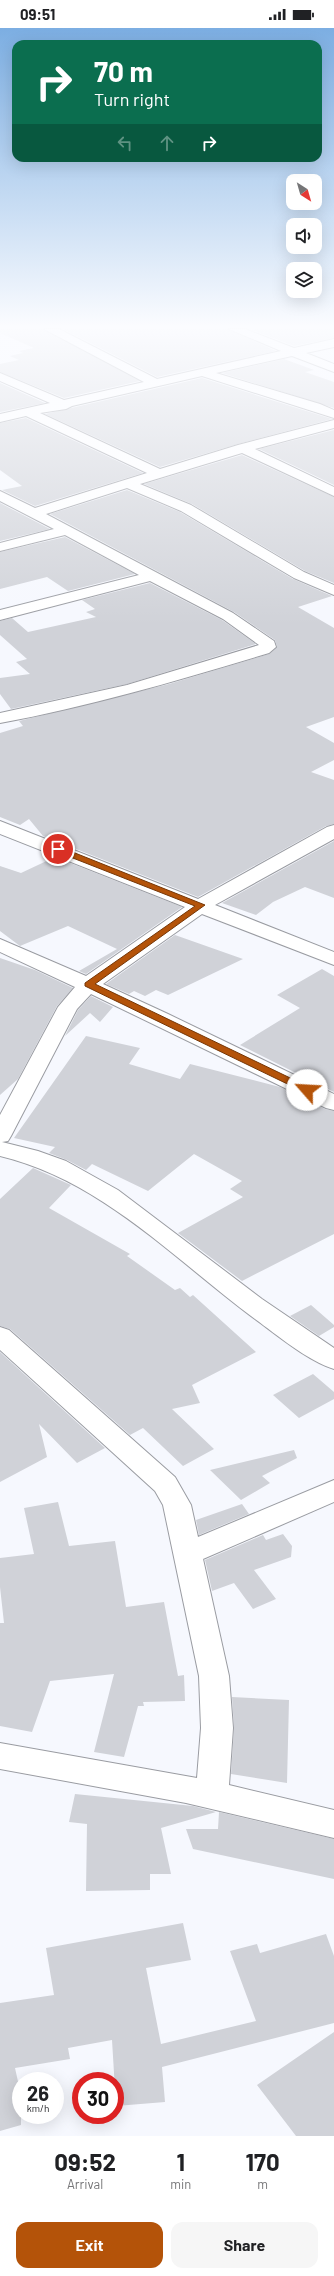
<!DOCTYPE html>
<html lang="en">
<head>
<meta charset="utf-8">
<style>
  :root { --surface:#fff; --page:#f6f6f6; --text:#202124; --muted:#757577; --accent:#b45309 }
  body { margin:0; font-family:Barlow,sans-serif; background:var(--page); color:var(--text); height:100vh; display:flex; flex-direction:column; font-size:15px; white-space:nowrap }
  * { box-sizing:border-box; margin:0 }
  p { font-size:13px; color:var(--muted) }
  .icon { flex:none; width:22px; height:22px; fill:none; stroke:currentColor; stroke-width:2; stroke-linecap:round; stroke-linejoin:round }
  .map { position:relative; height:2108px; overflow:hidden }
  .side { display:flex; flex-direction:column; background:var(--surface); flex:1 }
  .side>* { flex:none }
  .guide { position:absolute; left:12px; top:12px; width:310px; height:122px; border-radius:12px; box-shadow:0 4px 16px #0002; background:#0b6e4f; color:#fff; overflow:hidden }
  .needle { width:26px; rotate:143deg }
  .fabs { position:absolute; left:286px; top:146px; display:grid; gap:8px }
  .fabs a { display:grid; place-items:center; width:36px; height:36px; border-radius:8px; background:var(--surface); box-shadow:0 4px 16px #0002; font-size:20px }
  .speed { position:absolute; left:12px; top:2044px; display:flex; gap:8px; font-size:20px; font-weight:700; text-align:center }
  .speed>* { display:grid; place-content:center; width:52px; height:52px; border-radius:50%; background:var(--surface); box-shadow:0 4px 16px #0002; line-height:1 }
  .speed small { font-size:10px; font-weight:400 }
  .speed .limit { border:6px solid #d22; background:#fff; color:#111 }
  .pin { position:absolute; display:grid; place-items:center; width:34px; height:34px; color:#fff; margin:-17px; border:2px solid #fff; border-radius:50%; box-shadow:0 1px 4px #0007 }
  .me { position:absolute; width:44px; margin:-22px; rotate:296deg; stroke-linejoin:round; filter:drop-shadow(0 0 3px #0008) }
  .turn { display:flex; align-items:center; gap:14px; height:84px; padding:0 16px; font-size:18px }
  .turn .icon { width:52px; height:52px; stroke-width:2.5 }
  .turn b { display:block; font-size:28px; line-height:34px }
  .lanes { display:flex; align-items:center; height:38px; padding:0 16px; background:#0003; justify-content:center; gap:20px; direction:ltr }
  .lanes .off { opacity:.35 }
  .eta { display:flex; justify-content:space-evenly; align-items:center; height:68px; text-align:center }
  .eta b { font-size:24px; font-weight:700; line-height:28px }
  .cta { display:flex; gap:8px; margin-top:auto; padding:8px 16px }
  .cta a { flex:1; height:46px; border-radius:12px; background:var(--accent); color:#fff; font-size:16px; font-weight:700; line-height:46px; text-align:center }
  .cta a+a { background:var(--page); color:var(--text) }
  .status { display:flex; justify-content:space-between; align-items:center; height:28px; padding:0 20px; background:var(--surface); direction:ltr }
  .status svg { height:11px; fill:currentColor }
  .map>svg:first-child { display:block }
</style>
</head>
<body>
<div class="status"><b>09:51</b><svg viewBox="0 0 49 12"><path d="M0 12V9h3v3zM5 12V6h3v6zM10 12V3h3v9zM15 12V0h3v12zM26 1h20v11H26zM47 4h2v5h-2z"/></svg></div>
<div class="map">
<svg width="334" height="2108" viewBox="0 0 334 2108">
  <rect width="100%" height="100%" fill="#f6f8fe"/>
  <path fill="#d0d2d8" d="M0,301H43L140,353L64,370L0,344V336L19,332L10,328L23,325L19,323L34,320L0,305Z
    M63,301H228L276,323L157,349Z
    M250,301H333L334,310L294,318Z
    M284,331L314,342L305,344L334,354V380L222,345Z
    M202,350L332,391L238,416L160,439L45,386Z
    M0,355L45,375L0,384Z
    M26,390L143,445L35,478L2,462L22,458L0,442V395Z
    M334,402V457L259,421Z
    M242,427L334,469V555L305,543L192,476L144,456Z
    M127,462L180,484L293,551L332,568L298,579L334,600V689L306,699L334,715V732L311,744L334,752V796L326,798L198,869L43,808L29,791L20,797L0,789V705L23,698L19,693L169,656L269,626L277,619L275,612L234,584L50,486Z
    M0,475L50,501L0,513Z
    M65,509L135,546L68,563L47,549L0,561V524Z
    M150,555L222,592L256,616L127,656L11,681L0,666V650L30,646L16,634L27,631L0,607V593L12,590L28,604L96,589L86,584L95,581L82,572Z
    M334,813V870L305,859L273,874L256,887L222,875Z
    M55,829L182,879L86,946L79,943L117,921L68,898L20,918L0,903V838L21,845Z
    M175,907L243,931L168,967L156,962L145,968L134,963L129,966L106,956Z
    M0,930L35,942L73,960L57,978L18,1051L0,1067Z
    M322,941L334,948V1064L240,1017L300,980L277,967Z
    M91,968L113,979L100,994L90,985L65,1008L78,982Z
    M86,1008L140,1020L129,1036L180,1051L190,1036L280,1059L325,1081L334,1083V1206L242,1253L178,1205L243,1169L230,1161L242,1153L194,1126L148,1163L92,1136L86,1142L67,1132L49,1125L55,1119L14,1110Z
    M33,1140L71,1157L49,1180L130,1226L127,1228L175,1262L180,1260L190,1269L193,1267L256,1324L192,1357L200,1375L172,1381L214,1421L183,1438L143,1400L130,1407L10,1301L0,1298V1171Z
    M311,1277L334,1297V1299L319,1308L290,1288Z
    M0,1324L105,1420L77,1435L39,1396L47,1429L0,1454Z
    M313,1346L334,1364V1371L299,1390L273,1367Z
    M294,1422L297,1430L262,1448L270,1455L241,1472L210,1442Z
    M58,1474L69,1518L115,1513L126,1579L164,1574L178,1648L184,1647L185,1673L143,1674L144,1678H138L124,1729L94,1724L114,1646L50,1653L32,1704L0,1698V1595H4L0,1559V1530L34,1526L24,1480Z
    M242,1476L249,1486L199,1507L196,1492Z
    M283,1506L292,1518L291,1529L254,1542L276,1571L253,1581L234,1555L212,1563L205,1532L263,1507L266,1512Z
    M232,1669L289,1672L287,1755L231,1746L234,1700Z
    M75,1766L193,1778L216,1784L161,1800L171,1846H150V1862L86,1863L87,1796L69,1794Z
    M219,1784L334,1811V1851L193,1821L186,1801H218Z
    M183,1895L191,1932L146,1940L161,2016L256,1993L230,1923L257,1916L260,1925L326,1906L334,1928V1995L162,2039L165,2074L116,2078L112,2012L68,2020L70,2031L15,2040L21,2067V2097L0,2103V1975L54,1967L46,1920Z
    M334,2004V2108H296L257,2057Z"/>
  <g fill="none" stroke-linecap="round" stroke-linejoin="round">
    <g stroke="#9a9ca2" stroke-width="2">
      <path id="street" d="M44,301H59L157,351L281,323L229,301H245L294,320L334,311V319L306,325L334,336V344L292,328L216,345L320,376L334,382V390L202,348L72,378L66,381L40,385L160,441L238,417L334,392V400L255,421L334,459V468L242,425L140,456L191,477L304,544L334,557V567L294,550L181,483L127,460L46,486L233,585L274,613L276,619L269,625C180,652 91,678 0,695V685L127,657L259,617L223,591L150,553L0,592V582L139,547L65,507L0,523V515L54,501L0,473V463L35,480L147,445L26,388L0,394V386L50,375L0,353V345L64,372L144,354Z
        M0,793L198,871L327,799L334,797V811L215,877L334,924V937L202,886L103,956L168,986L334,1066V1082L326,1080L91,966L77,981L11,1108L8,1113L2,1114L38,1123L66,1133L118,1162L262,1271L334,1320V1341C308,1333 277,1307 255,1291C174,1231 101,1152 0,1128V1087L58,979L75,959L0,924V911L86,948L185,879L0,806Z
        M0,1299L9,1302L175,1449L191,1477L198,1509L334,1452V1474L203,1531L229,1648L233,1700L229,1757L334,1782V1810L186,1775L0,1741V1715L197,1750L201,1700L199,1648L163,1477L155,1463L0,1322Z"/>
    </g>
    <use href="#street" fill="#fff" fill-rule="evenodd"/>
  </g>
  <linearGradient id="sky" x2="0" y2="1"><stop stop-color="#7caee2"/><stop offset="0.5" stop-color="#fbfcff"/><stop offset="1" stop-color="#fbfcff" stop-opacity="0"/></linearGradient>
  <rect width="334" height="597" fill="url(#sky)"/>
  <path fill="#b45309" stroke="#753606" d="M55,819H60L205,877L95,956L311,1060V1064H304L85,958V955L195,878L55,823Z"/>
</svg>
<div class="fabs">
<a><svg class="needle" viewBox="-14 -14 28 28"><path d="M0-13l5 13h-10z" fill="#e53935"/><path d="M0 13l5-13h-10z" fill="#757577"/></svg></a>
<a><svg class="icon" aria-label="sound" viewBox="0 0 24 24"><path d="M4 9h4l5-4v14l-5-4H4zM17 9q2 3 0 6"/></svg></a>
<a><svg class="icon" aria-label="layers" viewBox="0 0 24 24"><path d="M12 4l9 5-9 5-9-5zM3 14l9 5 9-5"/></svg></a>
</div>
<div class="speed"><div>26<small>km/h</small></div><div class="limit">30</div></div>
<div class="pin" style="left:58px;top:821px;background:#d93025"><svg class="icon" aria-label="arrive" viewBox="0 0 24 24"><path d="M6 21V4h12l-3 4 3 4H6"/></svg></div>
<svg class="me" style="left:307px;top:1062px" viewBox="-20 -20 40 40"><circle r="19" fill="#fff"/><path d="M0-13L10 11 0 6-10 11z" fill="#b45309"/></svg>
<div class="guide">
<div class="turn"><svg class="icon" aria-label="right" viewBox="0 0 24 24"><path d="M7 20v-9h11M14 6l5 5-5 5"/></svg><div><b>70 m</b>Turn right</div></div>
<div class="lanes"><svg class="icon off" aria-label="left" viewBox="0 0 24 24"><path d="M17 20v-9H6M10 6l-5 5 5 5"/></svg><svg class="icon off" aria-label="ahead" viewBox="0 0 24 24"><path d="M12 20V5M6 11l6-6 6 6"/></svg><svg class="icon" aria-label="right" viewBox="0 0 24 24"><path d="M7 20v-9h11M14 6l5 5-5 5"/></svg></div>
</div>
</div>
<section class="side">
<div class="eta">
<div><b>09:52</b><p>Arrival</p></div>
<div><b>1</b><p>min</p></div>
<div><b>170</b><p>m</p></div>
</div>
<div class="cta"><a>Exit</a><a>Share</a></div>
</section>
</body>
</html>
